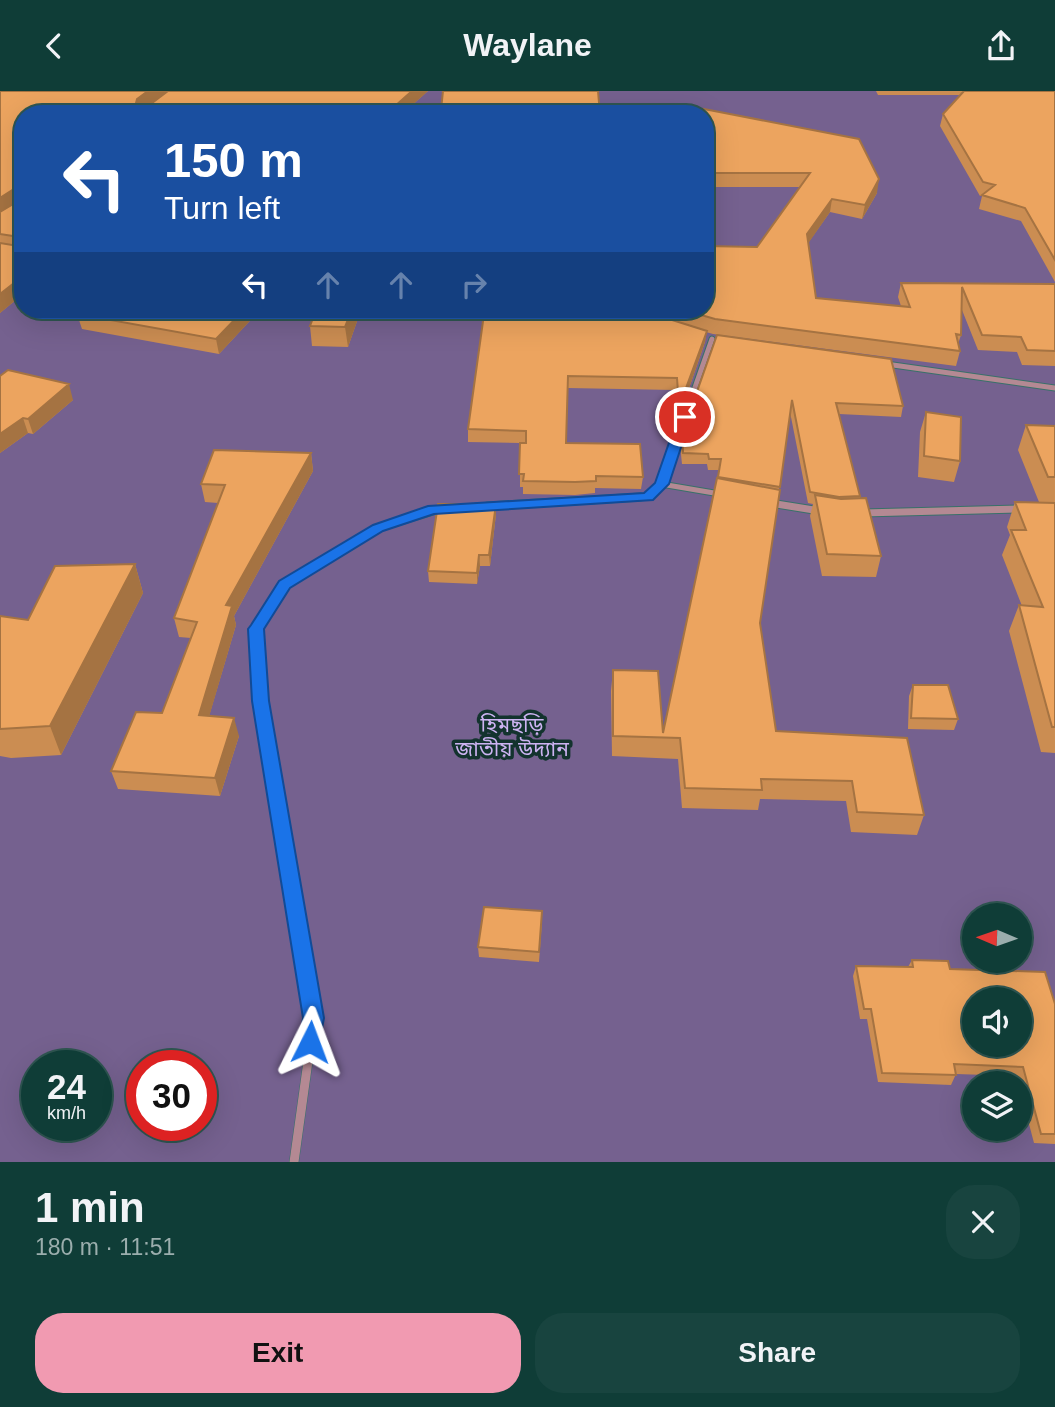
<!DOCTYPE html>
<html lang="en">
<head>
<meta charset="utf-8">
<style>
  :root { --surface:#0f3d37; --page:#18443f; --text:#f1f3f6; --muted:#9baead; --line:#2f5652; --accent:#f19ab1 }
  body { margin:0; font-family:Arial,"Noto Sans Bengali",sans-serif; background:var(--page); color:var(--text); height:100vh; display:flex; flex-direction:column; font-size:26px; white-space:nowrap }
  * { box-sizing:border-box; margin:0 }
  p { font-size:23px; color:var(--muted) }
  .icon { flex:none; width:38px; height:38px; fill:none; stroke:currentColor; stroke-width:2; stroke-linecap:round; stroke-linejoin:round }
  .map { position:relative; height:1071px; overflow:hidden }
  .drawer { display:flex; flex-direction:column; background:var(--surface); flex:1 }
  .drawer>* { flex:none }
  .guide { position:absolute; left:14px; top:14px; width:700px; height:214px; border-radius:28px; box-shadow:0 7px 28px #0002,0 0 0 2px var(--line); background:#1a4fa0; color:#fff; overflow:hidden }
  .needle { width:46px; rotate:272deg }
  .buttons { position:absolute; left:962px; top:812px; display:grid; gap:14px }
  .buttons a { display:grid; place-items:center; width:70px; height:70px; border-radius:50%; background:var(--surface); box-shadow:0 7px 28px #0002,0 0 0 2px var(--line); font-size:35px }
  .speed { position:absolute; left:21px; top:959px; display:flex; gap:14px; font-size:35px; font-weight:700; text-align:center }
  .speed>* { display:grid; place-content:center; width:91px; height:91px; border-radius:50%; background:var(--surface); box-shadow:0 7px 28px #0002,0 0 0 2px var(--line); line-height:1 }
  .speed small { font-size:18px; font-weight:400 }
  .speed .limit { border:10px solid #d22; background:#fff; color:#111 }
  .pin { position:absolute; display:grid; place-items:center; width:60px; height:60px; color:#fff; margin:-30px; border:4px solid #fff; border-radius:50%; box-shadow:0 2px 7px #0007 }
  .me { position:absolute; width:77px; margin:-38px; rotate:3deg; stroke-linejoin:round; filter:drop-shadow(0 0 5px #0008) }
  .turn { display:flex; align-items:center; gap:24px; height:147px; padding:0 35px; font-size:32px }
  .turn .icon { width:91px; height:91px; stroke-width:2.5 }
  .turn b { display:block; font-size:49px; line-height:60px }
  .lanes { display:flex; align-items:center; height:66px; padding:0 35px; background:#0003; justify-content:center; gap:35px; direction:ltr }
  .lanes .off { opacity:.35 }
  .round { display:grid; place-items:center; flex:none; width:74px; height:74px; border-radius:28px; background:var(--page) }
  .head { display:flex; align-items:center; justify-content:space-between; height:119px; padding:0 35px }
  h1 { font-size:42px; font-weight:600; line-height:52px }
  .primary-button { display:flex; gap:14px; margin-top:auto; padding:14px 35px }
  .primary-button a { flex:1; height:80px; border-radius:28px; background:var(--accent); color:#111; font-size:28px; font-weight:600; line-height:80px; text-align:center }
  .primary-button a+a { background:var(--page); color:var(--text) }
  header { display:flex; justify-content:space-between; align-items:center; height:91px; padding:0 35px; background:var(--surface); font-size:32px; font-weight:600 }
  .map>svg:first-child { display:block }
</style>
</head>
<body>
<header><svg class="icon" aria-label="back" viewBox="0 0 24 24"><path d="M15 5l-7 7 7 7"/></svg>Waylane<svg class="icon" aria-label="share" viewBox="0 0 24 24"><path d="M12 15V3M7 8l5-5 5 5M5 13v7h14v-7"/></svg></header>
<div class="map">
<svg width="1055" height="1071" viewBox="0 0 1055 1071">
  <rect width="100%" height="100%" fill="#145149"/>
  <path fill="#75618f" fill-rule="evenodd" d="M0,0H1055V1071H0ZM23,23H705V219H23ZM975,824H1020V870H975ZM975,908H1020V954H975ZM37,975H96V1034H37ZM142,975H201V1034H142ZM975,992H1020V1038H975Z"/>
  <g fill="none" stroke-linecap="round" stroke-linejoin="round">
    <g stroke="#397169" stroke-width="7">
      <path id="minor-far2" d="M886,273L1055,297
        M661,393L720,403
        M609,408L648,406L661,393L712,248"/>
    </g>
    <g stroke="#397169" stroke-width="9">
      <path id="minor-far1" d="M770,412L820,420
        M487,415L641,406
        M863,422L1019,418
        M276,700L261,610L256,538L285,493L378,437L443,417"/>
    </g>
    <g stroke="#397169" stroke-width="10">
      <path id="minor" d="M276,698L314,927L294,1071"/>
    </g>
    <use href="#minor-far2" stroke="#b48993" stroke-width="5"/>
    <use href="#minor-far1" stroke="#b48993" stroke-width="7"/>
    <use href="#minor" stroke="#b48993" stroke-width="9"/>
  </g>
  <path fill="#cb8d52" d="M0,0H167L151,12H152L168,0H428L402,23H23V203L0,222Z
    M443,0L600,23H441Z
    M876,0H1055V191L1021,130L979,118L982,105H980L940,35L943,23L960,4H878Z
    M704,18L877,102L862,128L830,121L808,152L816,207L901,215L898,206L901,192L1055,193V275L1022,274L1017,261L978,259L962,219L961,244L958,253L960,260L956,275L713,243L706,241L705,251L678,329L675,299L568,297L566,352L643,386L641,398L595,397V402L575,404L523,403V396H520V352L468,351V338L518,224L519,219H705L757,156L800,96H705V23H704Z
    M83,219H260L219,263L82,238L77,223Z
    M361,219L348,256L312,255L310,235Z
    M717,244L903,315L901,326L839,323L860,405V408L881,465L876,486L822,485L810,425L813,413L808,412L790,321L760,532L776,640L924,724L917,744L851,741L846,710L760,708L758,719L682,717L678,668L612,665L611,600L613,579L663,642L719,379H708L707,373H682L680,354L682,343Z
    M0,285L73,309L33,343L28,342L0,362Z
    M926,321L960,370L954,391L918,386L920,341Z
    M1026,334L1055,335V662L1041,661L1009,540L1019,514L1022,515L1002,464L1010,444L1007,436L1015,411L1048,412V411H1039L1018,359Z
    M311,362L313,380L234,525L236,534L209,625L239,645L220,705L118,698L111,680L162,622L191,547L179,546L174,527L218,412L205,411L201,393Z
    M496,423L490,475H480L477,493L429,491L428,480Z
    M135,473L143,502L61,664L11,667L0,665V525L28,529Z
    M913,594L958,628L954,639L908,638L909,605Z
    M542,830L539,871L479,866L478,856Z
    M912,869L950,878L1055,913V1053L1034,1052L1020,999V992H1019L1017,985L956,983L951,994L878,991L867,928H860L853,885L856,875L908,876Z"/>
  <path fill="#a57342" d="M148,0H167L139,21L136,12L137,8Z
    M412,0H428L402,23H386Z
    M879,88L877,102L862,128L865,114Z
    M17,96L22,110L0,124V107Z
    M832,108L830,121L805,157L807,143Z
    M23,185V203L0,222V203Z
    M244,219H260L219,263L216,248Z
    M352,219H361L348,256L345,236Z
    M707,240L705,251L678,329L679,316Z
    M69,293L73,309L33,343L28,328Z
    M23,327L28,342L0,362V343Z
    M311,362L313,380L234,525L236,534L204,643L199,624L226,514Z
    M496,413V423L490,475L489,464Z
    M479,464L480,475L477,493V482Z
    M135,473L143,502L61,664L50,635Z
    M234,627L239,645L220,705L215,687Z"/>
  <path fill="#eca45f" stroke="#a57342" stroke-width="2" fill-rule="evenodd" d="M0,0H148L137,8L136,12H152L168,0H412L386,23H23V149L19,146L0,143V121L20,109L21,97L17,96L0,107Z
    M443,0H598L600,23H481L482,19H441Z
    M964,0H1055V169L1025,117L982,104L995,94L983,91L943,23Z
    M704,18L859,48L879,88L865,114L832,108L807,143L816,207L910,216L901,192L1055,193V260L1027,259L1021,246L982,244L962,196L961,244L956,243L960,260L715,228L684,219H705V155L757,156L810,82H705V37H707Z
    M23,150V185L0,203V152L18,155Z
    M83,219H244L216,248L77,223Z
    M316,219H352L345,236L310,235Z
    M519,219H585L669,228L707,240L679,316L677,287L568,285L566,352L640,353L643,386L596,385V390L575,391L523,390L524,383H519L520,352H526V340L468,338L484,223L518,224Z
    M717,244L891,268L903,315L836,312L860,405L839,406L810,401L792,309L780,396L718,386L721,368H709L708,363L683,362L682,343Z
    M8,279L69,293L28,328L23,327L0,343V285Z
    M926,321L961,326L960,370L924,365Z
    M1026,334L1055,335V386H1048Z
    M214,359L311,362L226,514L232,515L199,624L234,627L215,687L111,680L136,621L162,622L197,531L174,527L225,394L201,393Z
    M717,387L780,399L760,532L776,640L907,647L924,724L857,721L852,690L761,688L762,699L685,697L680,647L613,645V579L658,580L663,642Z
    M815,404L841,408L866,407L881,465L827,463Z
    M1015,411L1055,412V636H1052L1019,514L1043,516L1011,439H1026Z
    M438,413H496L489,464H479L477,482L428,480Z
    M135,473L50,635L0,638V525L28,529L55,475Z
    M913,594H948L958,628L911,627Z
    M484,816L542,820L539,861L478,856Z
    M912,869L948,870L950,878L1045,881L1055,913V1043H1041L1023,976L954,973L956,984L882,982L871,918H864L856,875L913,876ZM975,908H1020V954H975Z"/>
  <path fill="#1a73e8" stroke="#114b97" stroke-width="2" d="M685,322L691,326L669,393L653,409L434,423L383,440L290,497L264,538L269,610L324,927L318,958L310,961L303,958L300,951L303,927L252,610L248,538L251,534L279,490L373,434L428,415L644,402L655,392L678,326Z"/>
  <g text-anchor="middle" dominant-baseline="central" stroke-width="7" stroke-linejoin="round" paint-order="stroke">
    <g font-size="21" fill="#cdb3f2" stroke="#13332e">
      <text x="512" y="633">হিমছড়ি<tspan x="512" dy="24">জাতীয় উদ্যান</tspan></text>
    </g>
  </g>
</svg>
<div class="buttons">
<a><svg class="needle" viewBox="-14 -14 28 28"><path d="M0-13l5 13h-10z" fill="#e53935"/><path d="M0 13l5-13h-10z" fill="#9baead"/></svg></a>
<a><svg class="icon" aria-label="sound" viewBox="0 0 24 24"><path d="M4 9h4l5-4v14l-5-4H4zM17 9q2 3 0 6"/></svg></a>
<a><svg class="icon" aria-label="layers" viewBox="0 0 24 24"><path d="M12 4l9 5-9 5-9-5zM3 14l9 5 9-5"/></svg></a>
</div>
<div class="speed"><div>24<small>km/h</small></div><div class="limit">30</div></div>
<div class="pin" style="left:685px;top:326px;background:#d93025"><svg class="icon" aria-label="arrive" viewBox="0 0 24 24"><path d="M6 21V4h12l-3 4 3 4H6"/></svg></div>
<svg class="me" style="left:310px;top:951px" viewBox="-20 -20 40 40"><path d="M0-17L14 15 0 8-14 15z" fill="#1a73e8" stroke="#fff" stroke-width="4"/></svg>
<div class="guide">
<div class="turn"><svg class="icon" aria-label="left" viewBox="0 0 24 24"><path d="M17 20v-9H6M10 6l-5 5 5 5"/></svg><div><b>150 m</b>Turn left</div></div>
<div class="lanes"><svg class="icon" aria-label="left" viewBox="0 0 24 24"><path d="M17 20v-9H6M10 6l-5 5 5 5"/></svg><svg class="icon off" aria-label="ahead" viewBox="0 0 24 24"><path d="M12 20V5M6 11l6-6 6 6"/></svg><svg class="icon off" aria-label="ahead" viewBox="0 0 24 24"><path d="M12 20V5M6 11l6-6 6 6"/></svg><svg class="icon off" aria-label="right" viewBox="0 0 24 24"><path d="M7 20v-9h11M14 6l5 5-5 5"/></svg></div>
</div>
</div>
<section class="drawer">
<div class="head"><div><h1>1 min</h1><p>180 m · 11:51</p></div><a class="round"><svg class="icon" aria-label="close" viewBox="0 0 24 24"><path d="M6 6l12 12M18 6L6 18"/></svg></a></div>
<div class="primary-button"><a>Exit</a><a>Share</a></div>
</section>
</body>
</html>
